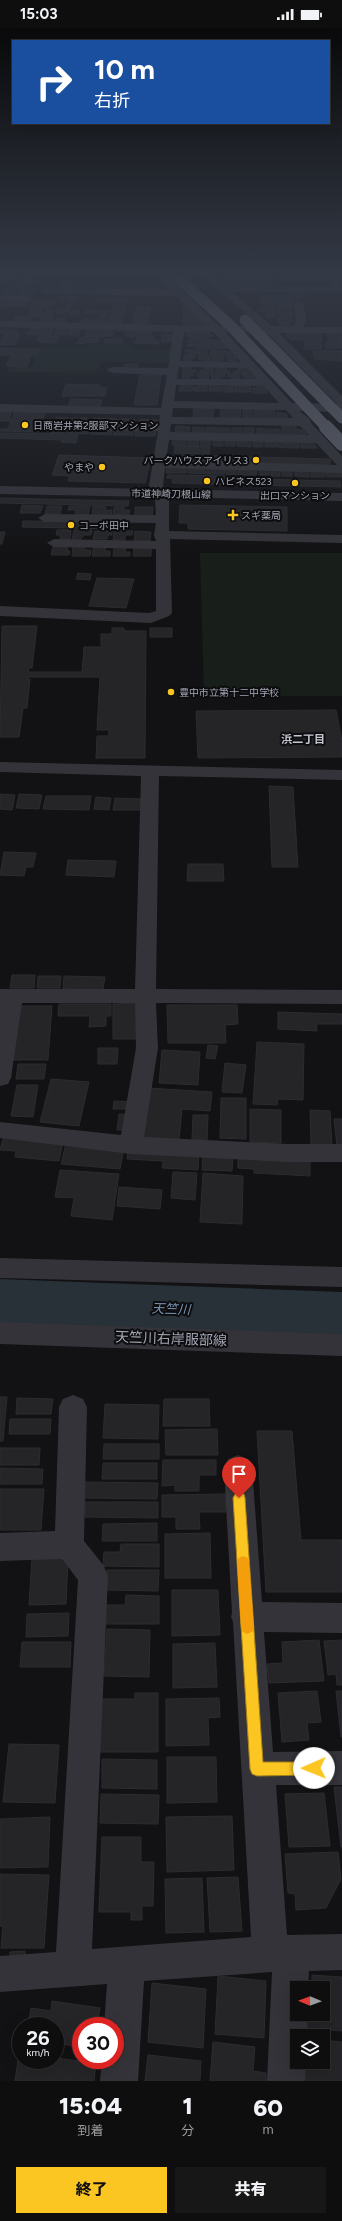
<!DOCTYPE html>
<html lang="ja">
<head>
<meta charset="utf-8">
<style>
  :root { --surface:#0e0e0f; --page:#171718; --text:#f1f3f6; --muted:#9b9c9e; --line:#2e2e2f; --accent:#fcc622 }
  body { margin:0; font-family:Figtree,"Noto Sans JP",sans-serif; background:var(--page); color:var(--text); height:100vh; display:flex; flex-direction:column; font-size:15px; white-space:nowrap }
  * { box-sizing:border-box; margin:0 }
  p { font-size:13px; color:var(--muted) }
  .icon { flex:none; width:22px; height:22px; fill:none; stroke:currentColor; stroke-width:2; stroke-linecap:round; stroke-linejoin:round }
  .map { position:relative; height:2053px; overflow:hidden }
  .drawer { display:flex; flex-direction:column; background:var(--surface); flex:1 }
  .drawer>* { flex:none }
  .guide { position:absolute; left:12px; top:12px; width:318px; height:84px; border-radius:0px; box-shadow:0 4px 16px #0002,0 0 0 1px var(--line); background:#1a4fa0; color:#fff; overflow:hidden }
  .needle { width:26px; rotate:271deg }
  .controls { position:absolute; left:290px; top:1953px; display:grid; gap:8px }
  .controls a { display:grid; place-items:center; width:40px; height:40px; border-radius:0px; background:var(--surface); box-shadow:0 4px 16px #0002,0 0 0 1px var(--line); font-size:20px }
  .speed { position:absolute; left:12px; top:1989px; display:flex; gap:8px; font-size:20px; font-weight:700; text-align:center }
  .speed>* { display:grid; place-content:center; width:52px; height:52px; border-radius:50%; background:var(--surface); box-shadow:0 4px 16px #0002,0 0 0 1px var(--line); line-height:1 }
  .speed small { font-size:10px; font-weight:400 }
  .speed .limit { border:6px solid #d22; background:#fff; color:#111 }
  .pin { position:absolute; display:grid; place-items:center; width:34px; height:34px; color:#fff; margin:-41px -17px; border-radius:50% 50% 50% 0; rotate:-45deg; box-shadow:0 0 4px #0007 }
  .pin .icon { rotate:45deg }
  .me { position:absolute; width:44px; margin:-22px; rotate:269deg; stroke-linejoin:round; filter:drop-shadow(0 0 3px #0008) }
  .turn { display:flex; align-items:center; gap:14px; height:84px; padding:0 16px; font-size:18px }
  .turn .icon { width:52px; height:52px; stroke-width:2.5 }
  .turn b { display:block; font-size:28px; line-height:34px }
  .eta { display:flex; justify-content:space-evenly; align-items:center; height:68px; text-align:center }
  .eta b { font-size:24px; font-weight:800; line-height:28px }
  .action { display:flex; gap:8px; margin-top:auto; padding:8px 16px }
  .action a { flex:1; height:46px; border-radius:0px; background:var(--accent); color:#111; font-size:16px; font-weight:800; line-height:46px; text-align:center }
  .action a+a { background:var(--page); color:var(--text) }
  .status { display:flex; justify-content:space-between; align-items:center; height:28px; padding:0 20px; background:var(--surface); direction:ltr }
  .status svg { height:11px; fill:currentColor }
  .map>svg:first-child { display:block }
</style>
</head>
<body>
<div class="status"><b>15:03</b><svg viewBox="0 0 49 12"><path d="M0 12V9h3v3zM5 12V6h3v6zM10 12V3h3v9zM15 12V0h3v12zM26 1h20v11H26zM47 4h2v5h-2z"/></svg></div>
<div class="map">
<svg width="342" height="2053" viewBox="0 0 342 2053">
  <rect width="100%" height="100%" fill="#121214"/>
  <path fill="#181f1a" d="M88,316L133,317V321L171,322L168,335L102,334L95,345L8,344L9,339H31L41,318L87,319Z
    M200,525H342V668H204Z"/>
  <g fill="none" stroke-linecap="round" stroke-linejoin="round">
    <path fill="#283038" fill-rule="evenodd" d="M0,1251L342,1264V1310L0,1297Z"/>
  </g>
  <path fill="#252528" stroke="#2c2c30" d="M0,242H18L17,245H3Z
    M64,242H142L141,248L79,247Z
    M324,242H334V248H324Z
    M21,243H34L37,245L36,247L19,246Z
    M217,243H237V246H217Z
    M284,243H322V248L284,247Z
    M24,247L34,248L32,252L18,251Z
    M223,247H239V251H222Z
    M241,247H258L257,251H241Z
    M0,248H13L12,252H0Z
    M260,248H275V251H259Z
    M278,248H294V252H278Z
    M296,248L312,249V252H295Z
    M314,249H330L331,253H314Z
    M16,252L32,253L29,259H13Z
    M227,255L262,256L270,257L269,260L234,259Z
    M62,256H72L71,262H60Z
    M97,256L111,257L110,262L96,261Z
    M148,257L160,258L159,263H149L147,261Z
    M11,260H18L13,269L0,268L4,262Z
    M22,260L37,261L34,267L19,266Z
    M289,263H308V267L289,266Z
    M259,267H275V270L259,269Z
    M277,267H299V270H277Z
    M59,269H76L72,280H66L68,272H58Z
    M96,270L127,271L126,274H95Z
    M261,270H275V273H261Z
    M33,271H54V273H56L51,280H42L41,285H29Z
    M277,271H290L291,274H277Z
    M3,273L29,274L28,278H1Z
    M260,273H276V276H260Z
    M278,274L292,275L293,278L278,277Z
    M190,276L211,300L186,299V295H183L184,277Z
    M264,276H276V279H264Z
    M113,278H126L124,287H111Z
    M278,278H292V280L278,282Z
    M137,279H151L149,288L135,287Z
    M259,280H275V284H259Z
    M58,281H70L65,285H56Z
    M49,282H55L52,289H43L46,283Z
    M72,282H80L78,287H70Z
    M86,282H98L96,286H84Z
    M101,282L110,283L106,289H99Z
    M278,283L292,284V287L278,286Z
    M30,285L43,286L41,289L28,288Z
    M266,285H276V289H266Z
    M278,287H293V290H279Z
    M16,288L31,289L29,294H14Z
    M110,288H123L121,297H107Z
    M135,288H149L147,298H133Z
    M42,289H52L51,291H54L52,294H40Z
    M57,290H65L63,293H66L65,295H54Z
    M82,291H93L91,296L81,295Z
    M95,291H106L104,297L93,296Z
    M278,291H291L292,295L278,294Z
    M279,295H290V299H279Z
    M44,299H54L51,307H40Z
    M31,300L41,301L38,307L27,306Z
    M57,300L67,302L65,307H54Z
    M70,300H81L78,308H67Z
    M88,300H112L111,304L114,305L113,308L85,309Z
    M118,300L136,301L134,309L125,308L126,303H118Z
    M137,301L152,302L151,308H136Z
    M0,302H15L14,303L18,304L17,306L0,305Z
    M186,304H200L199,310L186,308Z
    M201,304H208L213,308L201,310Z
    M286,304L304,305V312H290L287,309Z
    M305,304L321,305V321H305Z
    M327,305H341L342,320H326V314H329Z
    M3,306L20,307L15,317H0Z
    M162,306L174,307L172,314H161Z
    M39,308H58L56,315L39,314L40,313L37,312Z
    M137,309H154V312H136Z
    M80,310H99L98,314L76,316Z
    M195,310H204L203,315L188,314V311Z
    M105,311H123L122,315H104Z
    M206,311L222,313L223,316L205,315Z
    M136,312L159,313V316L135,315Z
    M187,316H208V320H196V318H187Z
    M209,316L226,317L228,320L208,321Z
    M0,320L39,321L36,328L0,327Z
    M185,322H207L206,326L187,325Z
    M211,322L231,324L232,326H210Z
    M313,323H342V333L314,331Z
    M199,326L210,327L209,334L198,331Z
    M184,327H195L194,331L190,330V333H184Z
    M212,327H224V332H220V334H212Z
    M227,327L235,328L238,335L227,332Z
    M11,328H31L27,339L6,338Z
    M125,336H138L137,341H124Z
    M183,338L191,339L190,342H196V344H182Z
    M204,339L213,340V344H200V342H204Z
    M216,339H226V342L229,343V345L216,344Z
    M238,340L247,341L250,346L233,345L234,343H238Z
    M183,345H193V348H190L189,350H182Z
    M197,345H209L208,352L200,350V349L197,348Z
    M211,345H224L225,349H219V352H215L212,351Z
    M228,346H239V352H232V349H228Z
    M242,346H250L254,348L255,352H247V349H243Z
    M140,347H161L157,377H134Z
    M66,356L100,357L99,359L107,360L105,368H62Z
    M181,356L193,359L192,363H179Z
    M199,356H207V363H194V359H199Z
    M210,356H217V359H222L221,363H209Z
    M239,356H247V359H251V364H239Z
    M229,357H237V364H223V359H229Z
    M258,357H264L267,365H253V360H258Z
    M71,371L102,372L100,379L68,378Z
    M194,379H214L213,390H193Z
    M221,380H231L230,390H220Z
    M232,380L241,381L240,390H232Z
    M243,381H252V390H243Z
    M254,381H264V391H254Z
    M0,382L12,383L9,391H12L15,383L45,384L38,404L0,403L1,401H8L11,393H0Z
    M265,382H275V391H266Z
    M277,384L287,386V391H277Z
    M56,389L68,390L67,396H54Z
    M71,390H87L85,395H70Z
    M94,390L117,391L116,395H100L101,392H94Z
    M119,391H135L134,395H118Z
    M140,391L158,392L157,397L139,396Z
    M282,395H296V400H282Z
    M53,398L67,400L65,406L51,405Z
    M176,398L190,399L189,405L175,403Z
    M193,399L205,400V405H192Z
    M207,399L218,400L217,406L206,405Z
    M219,400H230V406H219Z
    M232,400H242V406H232Z
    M244,400H254V406H244Z
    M257,400L267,401V407L257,406Z
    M69,401H89L88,406L68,405Z
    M91,401L112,402L111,407L90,406Z
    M268,401H279V407H269Z
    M281,401H291L292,407H281Z
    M293,401L303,402V404H306V408L293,407Z
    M114,402L134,403L133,407H113Z
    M136,402L156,403L155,408H135Z
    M0,405L78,406L76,415L61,414L62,412L0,410Z
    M173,410L187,411L186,418L172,417Z
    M189,410L199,411L198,418H188Z
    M201,411H211L210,418H200Z
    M213,411L223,412V418H213Z
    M225,412H236L235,418H225Z
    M238,412H246V415H251V419L237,418Z
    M253,413H263V419H253Z
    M265,413H276V419H265Z
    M277,413L288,414L287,420L277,419Z
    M289,413L299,414V420H289Z
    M301,414H313L317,420H301Z
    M175,418L210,419L209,426L174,425Z
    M59,427L151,430L145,455L68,453L70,448L52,447Z
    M182,427L330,431V437L182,432Z
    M167,439H187L186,445H166Z
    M189,439H213V446L188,445Z
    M215,439L225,440L224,446H214Z
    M226,440H236V447L226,446Z
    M238,440L257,441L256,447H238Z
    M260,441H269V447H260Z
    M271,441H280V448H271Z
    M282,442H292V448H282Z
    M295,442H309V449L295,448Z
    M311,443H325V449H311Z
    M326,444L342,445V449H327Z
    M168,447L227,448V450H243L242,457L172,455L173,450H167Z
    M249,451L340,453L341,459L249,457Z
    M0,470L129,473L128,478L0,475Z
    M22,477L43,478L40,485H20Z
    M180,477L287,479V503L188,501V495H179Z
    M47,478H62L60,486H45Z
    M69,478H90L88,487L75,486L76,482H68Z
    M93,478L106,479L105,482H112L111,487H92Z
    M114,479H124V482H130L129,487H113Z
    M135,479H153L152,488H135Z
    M23,493L120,494L119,501L22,499Z
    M57,502H71L70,511H60L61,507H56Z
    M74,502H92L91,507H84L80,512L72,511Z
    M95,503H112V507H108L107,511H93Z
    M114,503H133L132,507H125V512H113Z
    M135,503L151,504L150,513H134Z
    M0,504H5L2,516H0Z
    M94,517L106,518L105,523H110V528H92Z
    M53,518H68L67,523H70L69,527H51Z
    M73,518H85V522H91L90,528H72Z
    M114,519L126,520L125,524H130V528H113Z
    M134,519H151V528H133Z
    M78,545L91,546L90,552L76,551Z
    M97,550L134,551L126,580L89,578Z
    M2,598H37L32,640H29L28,644H82L84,619H101V606H112V600H124V603H146L145,730H96L97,708H109V702H97L100,649H27V651H30L27,680H23L19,709H0Z
    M150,600H172V609H150Z
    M336,682L342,713V729L198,730L196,683Z
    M269,758L293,759L298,839H272Z
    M0,766L15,767L12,782L0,781Z
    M19,766L42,767L39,781L16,780Z
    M46,768H91L89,782L43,781Z
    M96,769L111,770L109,782L94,781Z
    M115,770L141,771L140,782H113Z
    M4,824L36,825L33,839H26L24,848L0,847Z
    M68,832L116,833L114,849L66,847Z
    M188,836H223L224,853H187Z
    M12,947H35L34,960H10Z
    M38,948H61L60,960H37Z
    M64,948L105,949L103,962L63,961Z
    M140,975V1011H113V976Z
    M59,976H111V988H106V998L89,999L90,988H58Z
    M167,977H237L238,996L225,997L226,1015H168Z
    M19,978H52L48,1032H13Z
    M278,984L342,986V996H316L317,1003L278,1001Z
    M257,1014L304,1016L303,1072L278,1071L277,1077L253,1076Z
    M208,1017L218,1018L215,1031L206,1030Z
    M98,1020H118L117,1036H98Z
    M162,1022L200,1024L198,1057L159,1055Z
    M225,1035L246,1037L242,1065L222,1064Z
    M18,1036H46L44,1051H16Z
    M51,1051L89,1054L79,1098L40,1094Z
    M17,1057H38L33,1089L11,1088Z
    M148,1060L212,1064L210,1083L182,1081L179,1112L141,1110Z
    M221,1070H246V1111L220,1110Z
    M114,1073L132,1074L131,1081H113Z
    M250,1081L281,1082V1115L250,1114Z
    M310,1082L330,1083L332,1117L311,1116Z
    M119,1086L130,1087L128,1102H117Z
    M193,1087H208L207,1112L192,1111Z
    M334,1091H342V1118H337Z
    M4,1107L63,1113L59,1133L15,1129L16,1123L0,1122Z
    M66,1115L124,1120L120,1141L61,1136Z
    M128,1121L199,1124L198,1142L162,1140L163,1133L127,1131Z
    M203,1127L233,1128L232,1143L202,1142Z
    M238,1128L310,1130V1148L254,1145V1141L238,1140Z
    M60,1142L119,1146L112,1192L71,1188L74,1170L55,1169Z
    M173,1144L197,1145L195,1172L171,1170Z
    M203,1145L243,1148L242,1196L200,1194Z
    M119,1159L162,1162L160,1181L117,1178Z
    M0,1369H7L3,1413H0Z
    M17,1370L53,1371L51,1386H16Z
    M164,1371H209L210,1398H163Z
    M105,1376L159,1377L158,1411L103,1410Z
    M10,1391H51L50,1406H9Z
    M217,1401L218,1427H166L165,1402Z
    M257,1403H292L301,1512H342V1564H266Z
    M104,1416H159V1431H103Z
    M0,1420H40L39,1437H0Z
    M163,1432H216V1447H199V1463H175V1457L162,1458Z
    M103,1435H157V1451H102Z
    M0,1440L43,1441L42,1456H0Z
    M84,1454L158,1455L157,1471L84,1470Z
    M0,1461H44L41,1502H0Z
    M225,1466L226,1484H199L200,1501H176V1489H162V1467Z
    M85,1474H158V1490L85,1489Z
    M157,1495V1513H102L103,1496Z
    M210,1505L211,1550H165V1506Z
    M121,1516H159V1539L103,1538L104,1524H120Z
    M32,1530H68L66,1576L29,1577Z
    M107,1542H159L158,1563L106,1562Z
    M172,1562H218L220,1607L172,1608Z
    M126,1567L159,1568V1596H103L104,1577H125Z
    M69,1585L68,1608L26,1609L27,1586Z
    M107,1601L150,1602L149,1649L104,1648Z
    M319,1612L324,1653L269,1655L267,1636L283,1635L282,1614Z
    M342,1612V1657H337L336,1646L328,1647L324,1613Z
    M22,1614H71L70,1639H20Z
    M215,1615L217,1659L173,1660V1616Z
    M317,1663L321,1694L307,1695L309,1712L282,1714L278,1665Z
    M336,1663H342V1709H341Z
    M135,1665H158V1724H98L100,1671H135Z
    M219,1670L220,1689L208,1690L209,1717L166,1718V1671Z
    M9,1716L59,1717L55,1775L3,1774Z
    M167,1729H216L217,1774L167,1775Z
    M102,1731L157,1732V1761L102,1760Z
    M334,1759H342V1819H341Z
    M324,1765L330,1818L289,1819L285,1766Z
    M101,1766L159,1767L158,1796L100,1795Z
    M232,1788L234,1842L167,1844L166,1789Z
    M50,1789L48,1839L0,1840V1791Z
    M102,1809H141V1834H154L153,1878H142V1892H131V1884H99Z
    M338,1824L341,1851L326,1880L296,1882L295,1866L288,1865L285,1826Z
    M0,1846L49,1847L44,1920H1L3,1898H0Z
    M238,1849L242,1903L210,1904L207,1850Z
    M202,1850L204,1904L166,1905L165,1851Z
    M25,1923V1932L10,1933V1924Z
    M312,1947L342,1949V2003L307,2000V1986H323V1960H312Z
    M218,1948L266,1953L264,2010L215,2006Z
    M152,1955L206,1961L203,2020L148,2014Z
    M52,1973L100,1980L97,1998H81V2019L55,2015V1998H28L31,1980L51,1983Z
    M323,2012L342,2014V2053H302L303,2034H323Z
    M213,2014L255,2019L253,2043L266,2045V2053H210Z
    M19,2025H21V2032H55V2030L96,2035L94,2053H15Z
    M148,2027L201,2033L200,2053H145Z"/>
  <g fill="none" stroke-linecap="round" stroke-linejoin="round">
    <path fill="#333339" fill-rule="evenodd" d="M150,242H161L219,298H260L196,242H207L225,258L332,259L330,249L332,247H338L342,262L337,265L232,264L272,298L292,299L296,294L294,276L299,273L304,276L306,294L303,299H342V305H279L342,368V384L299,383L310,391L311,395L342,428V445L165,440L163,458L165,461L342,465V473L169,469V503L342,507V515L170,511L172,585L169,588L151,595L0,588V578L149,585L156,583V521L54,519L47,515L54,511L156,513L154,507L156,495L45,494L38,490L45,486L156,487L155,469L0,466V458L152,461L149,458L158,403L74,402L68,398L74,394L159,396L160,387L0,384V376L161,380L167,347L112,345L106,342L112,339L168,340L173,304L0,299V293L207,298L176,268L46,266L41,263L46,260L170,262ZM184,304H213L241,334L180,333ZM225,304L267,305L337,376L292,375ZM179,339L247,340L257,351H177ZM176,357L264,358L279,375L174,373ZM173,380L286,382L293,390L172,389ZM171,396L300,398L309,407L170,404ZM169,412L316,415L337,437L166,432Z
      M0,267L28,268L33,271L28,274L0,273Z
      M0,734L342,742V752L159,748L156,961L342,962V976L156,975L158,1020L144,1109L288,1116H342V1134H288L131,1126L0,1110V1094L121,1107L136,1020L135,975H22L11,1050L8,1056L0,1058V961H135L141,748L0,744Z
      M0,1230L342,1239V1259L0,1250Z
      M0,1294L342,1306V1328L0,1316Z
      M73,1367L83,1371L87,1379L84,1513L104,1538L108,1548L92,1921L251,1909L233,1594L231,1589L232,1585L224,1440L228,1431L238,1427L248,1431L252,1440L262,1574L342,1575V1605L264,1604L273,1724L342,1723V1757H276L287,1907L342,1906V1942L309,1943L308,1960H297V1986H307V2008H297V2034H306L305,2053H267L272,1944L144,1953L138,2053H100L102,2032H115V1998H104L107,1956L0,1964V1928L56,1924L78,1552L62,1531L0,1533V1505L55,1503L59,1379L63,1371Z"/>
    <path stroke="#5f616b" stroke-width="11" d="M169,242L230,297L327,400
      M245,292L342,390"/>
    <path stroke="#5f616b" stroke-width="14" d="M326,399L342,416"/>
  </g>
  <linearGradient id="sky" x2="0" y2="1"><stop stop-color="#0a0a0b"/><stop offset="0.46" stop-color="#333945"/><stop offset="1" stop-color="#333945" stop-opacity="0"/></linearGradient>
  <rect width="342" height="530" fill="url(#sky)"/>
  <path fill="#fcc622" stroke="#a48116" d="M239,1464L244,1466L245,1470L263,1734H314L318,1736L320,1740L318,1745L314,1747L257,1748L252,1746L250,1741L233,1470L235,1466Z"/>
  <path fill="#f59e0b" d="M243,1528L248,1530L249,1534L254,1600L252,1604L247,1606L243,1604L241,1600L237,1534L239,1530Z"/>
  <g fill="#fcc622" stroke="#0d0d0f" stroke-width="1.5">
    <circle cx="25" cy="397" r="4"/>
    <circle cx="256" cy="432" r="4"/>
    <circle cx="102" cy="439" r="4"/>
    <circle cx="207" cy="453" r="4"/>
    <circle cx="295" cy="455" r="4"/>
    <path d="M231 481h4v4h4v4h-4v4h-4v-4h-4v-4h4z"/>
    <circle cx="71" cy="497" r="4"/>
    <circle cx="171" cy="664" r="4"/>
  </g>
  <g text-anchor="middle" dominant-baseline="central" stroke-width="4" stroke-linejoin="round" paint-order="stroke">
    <g font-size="10" fill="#a3a7b5" stroke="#0d0d0f" text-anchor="start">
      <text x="33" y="397">日商岩井第2服部マンション</text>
      <text x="248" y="432" text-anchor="end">パークハウスアイリス3</text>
      <text x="94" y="439" text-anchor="end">やまや</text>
      <text x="215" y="453">ハピネス523</text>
      <text x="295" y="467" text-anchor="middle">出口マンション</text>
      <text x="241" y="487">スギ薬局</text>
      <text x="79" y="497">コーポ田中</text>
      <text x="179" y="664">豊中市立第十二中学校</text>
    </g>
    <g font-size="10" fill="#a3a7b5" stroke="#0d0d0f">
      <text transform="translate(171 466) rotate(1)">市道神崎刀根山線</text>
    </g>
    <g font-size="11" font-weight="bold" fill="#c4c6d1" stroke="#0d0d0f">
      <text x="303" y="711">浜二丁目</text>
    </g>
    <g font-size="13" font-style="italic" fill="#7792b3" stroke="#0d0d0f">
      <text transform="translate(171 1281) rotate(2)">天竺川</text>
    </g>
    <g font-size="14" fill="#a3a7b5" stroke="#0d0d0f">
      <text transform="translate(171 1311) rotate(2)">天竺川右岸服部線</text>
    </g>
  </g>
</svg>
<div class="controls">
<a><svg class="needle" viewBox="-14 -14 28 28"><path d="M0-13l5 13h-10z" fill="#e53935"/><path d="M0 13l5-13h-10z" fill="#9b9c9e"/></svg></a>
<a><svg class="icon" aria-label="layers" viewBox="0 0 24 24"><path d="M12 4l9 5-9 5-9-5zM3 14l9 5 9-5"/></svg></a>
</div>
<div class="speed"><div>26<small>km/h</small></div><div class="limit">30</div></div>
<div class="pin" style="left:239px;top:1470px;background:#d93025"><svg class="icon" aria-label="arrive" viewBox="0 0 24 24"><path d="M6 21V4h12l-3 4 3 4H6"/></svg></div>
<svg class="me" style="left:314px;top:1740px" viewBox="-20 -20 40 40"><circle r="19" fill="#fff"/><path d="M0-13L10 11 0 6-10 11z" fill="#fcc622"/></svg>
<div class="guide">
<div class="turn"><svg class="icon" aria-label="right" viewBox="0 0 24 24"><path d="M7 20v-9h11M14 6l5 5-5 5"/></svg><div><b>10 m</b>右折</div></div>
</div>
</div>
<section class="drawer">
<div class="eta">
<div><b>15:04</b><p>到着</p></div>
<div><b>1</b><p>分</p></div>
<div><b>60</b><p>m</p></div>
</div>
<div class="action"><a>終了</a><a>共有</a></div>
</section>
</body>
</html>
